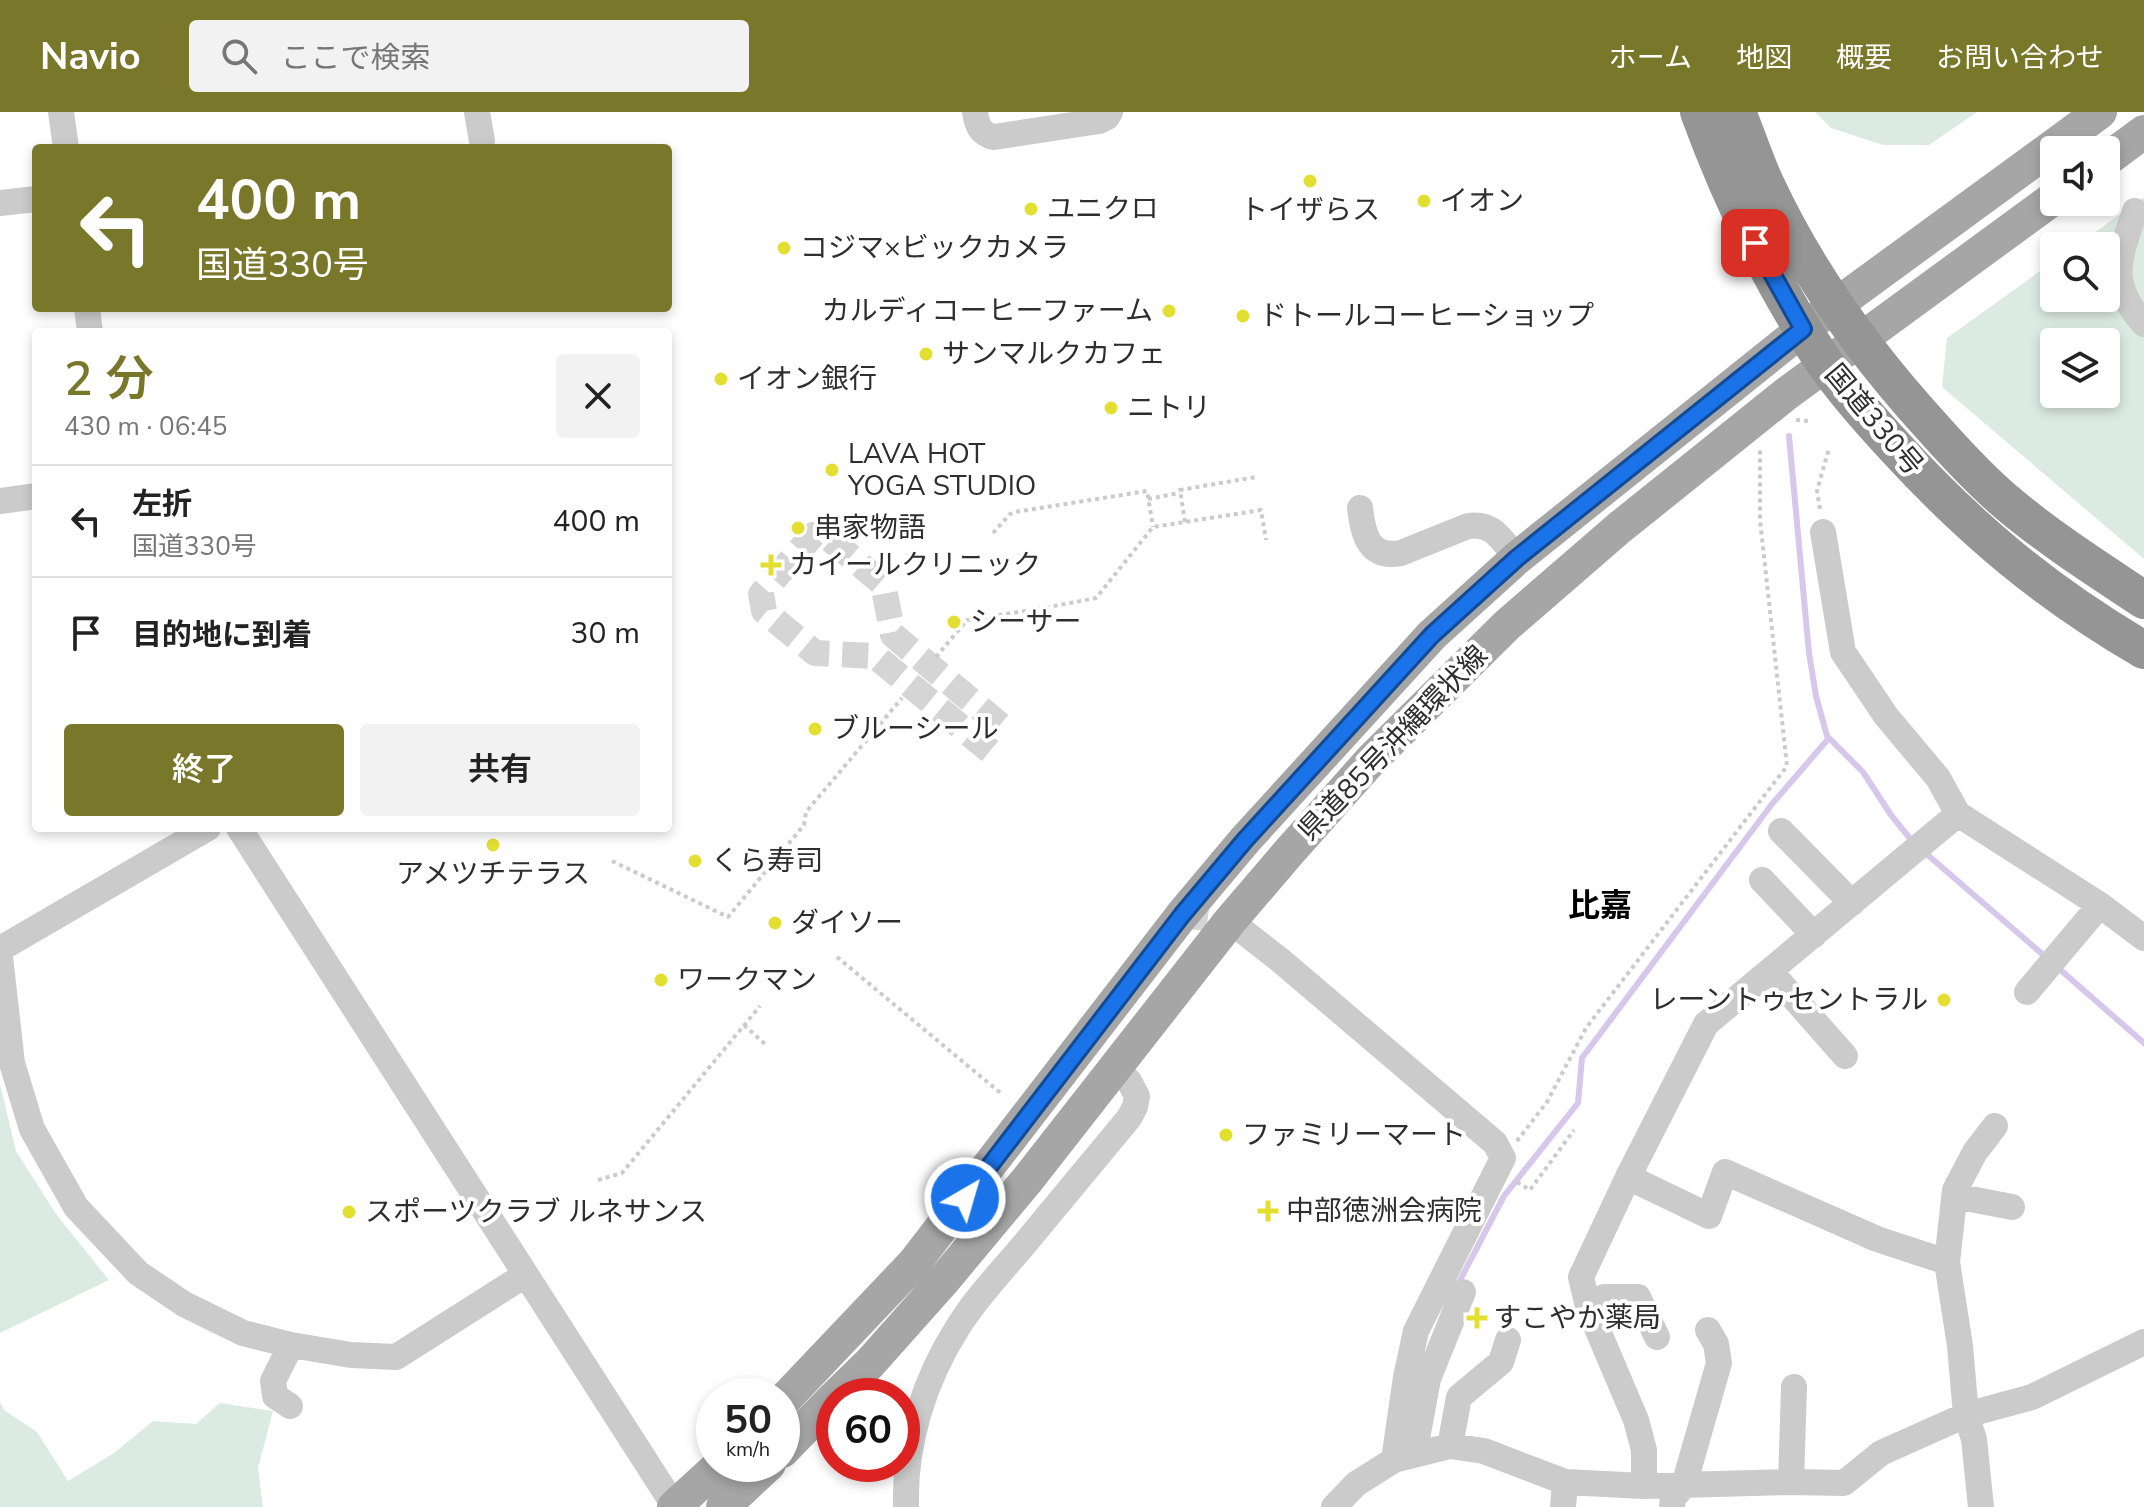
<!DOCTYPE html>
<html lang="ja">
<head>
<meta charset="utf-8">
<style>
  :root { --surface:#fff; --page:#f2f2f2; --text:#222; --muted:#767676; --line:#e0e0e0; --accent:#797729 }
  body { margin:0; font-family:"Nunito Sans","Noto Sans JP",sans-serif; background:var(--page); color:var(--text); height:100vh; display:flex; flex-direction:column; font-size:30px; white-space:nowrap }
  * { box-sizing:border-box; margin:0 }
  p { font-size:26px; color:var(--muted) }
  .icon { flex:none; width:44px; height:44px; fill:none; stroke:currentColor; stroke-width:2; stroke-linecap:round; stroke-linejoin:round }
  .map { position:relative; flex:1; overflow:hidden }
  .sheet { position:absolute; left:32px; top:216px; width:640px; height:504px; display:flex; flex-direction:column; background:var(--surface); border-radius:8px; box-shadow:0 4px 12px #0003 }
  .sheet>* { flex:none }
  .hud { position:absolute; left:32px; top:32px; width:640px; height:168px; border-radius:8px; box-shadow:0 4px 12px #0003; background:#797729; color:#fff; overflow:hidden }
  .buttons { position:absolute; left:2040px; top:24px; display:grid; gap:16px }
  .buttons a { display:grid; place-items:center; width:80px; height:80px; border-radius:8px; background:var(--surface); box-shadow:0 4px 12px #0003; font-size:40px }
  .speed { position:absolute; left:696px; top:1266px; display:flex; gap:16px; font-size:40px; font-weight:700; text-align:center }
  .speed>* { display:grid; place-content:center; width:104px; height:104px; border-radius:50%; background:var(--surface); box-shadow:0 4px 12px #0003; line-height:1 }
  .speed small { font-size:20px; font-weight:400 }
  .speed .limit { border:12px solid #d22; background:#fff; color:#111 }
  .pin { position:absolute; display:grid; place-items:center; width:68px; height:68px; color:#fff; margin:-34px; border-radius:16px; box-shadow:0 4px 12px #0006 }
  .me { position:absolute; width:88px; margin:-44px; rotate:38deg; stroke-linejoin:round; filter:drop-shadow(0 0 6px #0008) }
  .turn { display:flex; align-items:center; gap:28px; height:168px; padding:0 32px; font-size:36px }
  .turn .icon { width:104px; height:104px; stroke-width:2.5 }
  .turn b { display:block; font-size:56px; line-height:68px }
  .round { display:grid; place-items:center; flex:none; width:84px; height:84px; border-radius:8px; background:var(--page) }
  .summary { display:flex; align-items:center; justify-content:space-between; height:136px; padding:0 32px }
  h1 { font-size:48px; font-weight:600; line-height:60px; color:var(--accent) }
  .primary-button { display:flex; gap:16px; margin-top:auto; padding:16px 32px }
  .primary-button a { flex:1; height:92px; border-radius:8px; background:var(--accent); color:#fff; font-size:32px; font-weight:600; line-height:92px; text-align:center }
  .primary-button a+a { background:var(--page); color:var(--text) }
  ul { padding:0; list-style:none }
  li { display:flex; align-items:center; gap:24px; height:112px; padding:0 32px; border-top:2px solid var(--line) }
  li div { flex:1 }
  li b { display:block; font-size:30px }
  li em { font-style:normal }
  header { display:flex; align-items:center; gap:48px; box-sizing:border-box; height:112px; padding:0 40px; background:var(--accent); color:#fff }
  header strong { font-size:38px }
  nav { display:flex; gap:44px; margin-inline-start:auto; font-size:28px }
  .search { width:560px; height:72px; background:var(--page); display:flex; align-items:center; gap:20px; box-sizing:border-box; padding:0 28px; border-radius:8px; color:var(--muted); font-size:30px }
  .map>svg:first-child { display:block }
</style>
</head>
<body>
<header>
<strong>Navio</strong>
<div class="search"><svg class="icon" aria-label="search" viewBox="0 0 24 24"><circle cx="10" cy="10" r="6"/><path d="M15 15l6 6"/></svg>ここで検索</div>
<nav><a>ホーム</a><a>地図</a><a>概要</a><a>お問い合わせ</a></nav>
</header>
<div class="map">
<svg width="2144" height="1395" viewBox="0 0 2144 1395">
  <rect width="100%" height="100%" fill="#fff"/>
  <path fill="#dbebe3" fill-rule="evenodd" d="M1815,0H1977L1929,33H1883L1831,16Z
    M2144,85V447L1942,275L1947,226L2054,149V186H2106V134H2076ZM2054,230H2106V282H2054Z
    M0,972L16,1039L56,1102L109,1168L0,1221Z
    M0,1290L4,1298L37,1320L68,1369L114,1341L153,1309L196,1312L220,1291L273,1299L258,1356L263,1395H0Z"/>
  <g fill="none" stroke-linecap="round" stroke-linejoin="round">
    <path stroke="#d7c7eb" stroke-width="6" d="M1789,324L1809,541L1816,584L1827,624L1863,660L1891,703L1912,729
      M1923,739L2048,847
      M2056,854L2144,931
      M1457,1174L1504,1084L1578,991L1582,946L1772,692L1829,626"/>
    <path stroke="#d5d5d5" stroke-width="26" stroke-dasharray="26 13" stroke-linecap="butt" d="M990,639L875,544L815,541L764,499L761,482L813,423L830,427L883,472L893,523L1006,618
      M1182,803L1230,809"/>
    <path stroke="#cbcbcb" stroke-width="4" stroke-dasharray="4 4" stroke-linecap="butt" d="M1796,308L1808,309
      M1148,387L1180,381
      M1820,397L1817,379L1829,336
      M1185,410L1180,378L1256,365
      M993,421L1010,402L1015,400L1147,379L1153,415
      M936,545L967,508L1044,496L1096,486L1153,415L1261,398L1266,428
      M612,749L728,805L804,713L806,700L902,586
      M837,845L1003,983
      M744,913L765,932
      M1517,1029L1547,990L1586,916L1787,654L1760,408V336
      M598,1068L622,1061L760,894
      M1517,1070L1530,1078L1574,1018"/>
    <path stroke="#cbcbcb" stroke-width="26" d="M61,0L66,36
      M477,0L482,29
      M975,0C977,13 980,22 994,25L1099,9L1107,5L1110,0
      M0,91L36,87
      M2135,99C2119,147 2107,171 2144,212
      M87,196L90,220
      M0,389L36,384
      M1360,396C1363,423 1369,447 1401,441L1468,414C1494,410 1501,428 1517,446
      M1823,420L1843,540L1886,604L1938,666L1958,702L2100,793L2144,826
      M239,716L675,1395
      M1781,719L1852,791
      M1762,768L1814,823
      M1230,809L1280,848L1495,1031L1503,1046L1416,1219L1406,1265L1394,1348
      M0,837L208,716
      M0,845L12,951L32,1017L76,1095L138,1161L184,1192L243,1221L291,1233L351,1243L396,1245L525,1163
      M1770,859L1845,944
      M2027,880L2100,793
      M1628,1065L1709,1104L1725,1060L1877,1127L1947,1150L1955,1078L1975,1040L1995,1014
      M1955,1084L2012,1095
      M1947,1150L1960,1234L1966,1303L1974,1327L1981,1395
      M1588,1195L1604,1185H1638L1657,1225
      M290,1294L275,1284L273,1269L291,1233
      M1450,1334L1459,1285L1501,1250L1508,1228
      M1414,1343L1428,1267L1463,1180
      M1791,1370L1794,1275
      M1644,1374V1338L1636,1308L1588,1195L1581,1165L1628,1065L1706,912L1958,702
      M906,1395C904,1332 924,1268 958,1215C977,1184 1004,1157 1027,1129C1061,1088 1095,1047 1129,1006L1135,995L1137,984L1129,969L1115,957
      M1334,1395L1356,1372L1394,1348L1450,1334L1484,1339L1565,1370L1644,1374L1791,1370L1844,1371L1881,1341L1966,1303L2032,1285L2144,1230
      M1563,1395L1565,1370
      M1672,1395L1673,1386L1684,1373L1719,1251L1716,1232L1708,1218"/>
    <path stroke="#a6a6a6" stroke-width="34" d="M2106,48L2144,20
      M836,1284L870,1251L943,1169L1028,1067L1230,809L1289,740L1372,647L1507,513L1619,416L1786,282L2054,86
      M782,1290L914,1151L1182,803L1245,728L1432,523L1517,446L1803,217L2100,0
      M782,1339L834,1286
      M674,1395L721,1352
      M723,1395L769,1352"/>
    <path stroke="#959595" stroke-width="38" d="M1699,0C1731,87 1772,173 1824,250C1845,280 1870,308 1895,335C1971,418 2046,481 2144,538
      M1737,0C1747,24 1755,50 1766,73C1808,163 1867,244 1934,317C1958,344 1983,371 2011,394C2053,429 2099,458 2144,488"/>
  </g>
  <g fill="none" stroke-linecap="round" stroke-linejoin="round">
    <g stroke="#114b97" stroke-width="20">
      <path id="route" d="M965,1086L1182,803L1245,728L1432,523L1517,446L1803,217L1755,131"/>
    </g>
    <use href="#route" stroke="#1a73e8" stroke-width="14"/>
  </g>
  <g fill="#e3df31" stroke="#fff" stroke-width="3">
    <circle cx="1310" cy="69" r="8"/>
    <circle cx="1424" cy="89" r="8"/>
    <circle cx="1031" cy="97" r="8"/>
    <circle cx="784" cy="136" r="8"/>
    <circle cx="1169" cy="199" r="8"/>
    <circle cx="1243" cy="204" r="8"/>
    <circle cx="926" cy="242" r="8"/>
    <circle cx="721" cy="267" r="8"/>
    <circle cx="1111" cy="296" r="8"/>
    <circle cx="832" cy="358" r="8"/>
    <circle cx="798" cy="416" r="8"/>
    <path d="M767 441h8v8h8v8h-8v8h-8v-8h-8v-8h8z"/>
    <circle cx="954" cy="510" r="8"/>
    <circle cx="815" cy="617" r="8"/>
    <circle cx="493" cy="733" r="8"/>
    <circle cx="695" cy="749" r="8"/>
    <circle cx="775" cy="811" r="8"/>
    <circle cx="661" cy="868" r="8"/>
    <circle cx="1944" cy="888" r="8"/>
    <circle cx="1226" cy="1023" r="8"/>
    <path d="M1264 1087h8v8h8v8h-8v8h-8v-8h-8v-8h8z"/>
    <circle cx="349" cy="1100" r="8"/>
    <path d="M1473 1194h8v8h8v8h-8v8h-8v-8h-8v-8h8z"/>
  </g>
  <g text-anchor="middle" dominant-baseline="central" stroke-width="8" stroke-linejoin="round" paint-order="stroke">
    <g font-size="28" fill="#2e2e2e" stroke="#fff" text-anchor="start">
      <text x="1440" y="89">イオン</text>
      <text x="1047" y="97">ユニクロ</text>
      <text x="1310" y="98" text-anchor="middle">トイザらス</text>
      <text x="800" y="136">コジマ×ビックカメラ</text>
      <text x="1153" y="199" text-anchor="end">カルディコーヒーファーム</text>
      <text x="1259" y="204">ドトールコーヒーショップ</text>
      <text x="942" y="242">サンマルクカフェ</text>
      <text x="737" y="267">イオン銀行</text>
      <text x="1127" y="296">ニトリ</text>
      <text x="848" y="342">LAVA HOT<tspan x="848" dy="32">YOGA STUDIO</tspan></text>
      <text x="814" y="416">串家物語</text>
      <text x="789" y="453">カイールクリニック</text>
      <text x="970" y="510">シーサー</text>
      <text x="831" y="617">ブルーシール</text>
      <text x="711" y="749">くら寿司</text>
      <text x="493" y="762" text-anchor="middle">アメツチテラス</text>
      <text x="791" y="811">ダイソー</text>
      <text x="677" y="868">ワークマン</text>
      <text x="1928" y="888" text-anchor="end">レーントゥセントラル</text>
      <text x="1242" y="1023">ファミリーマート</text>
      <text x="1286" y="1099">中部徳洲会病院</text>
      <text x="365" y="1100">スポーツクラブ ルネサンス</text>
      <text x="1493" y="1206">すこやか薬局</text>
    </g>
    <g font-size="28" fill="#2e2e2e" stroke="#fff">
      <text transform="translate(1874 308) rotate(50)">国道330号</text>
      <text transform="translate(1393 631) rotate(-46)">県道85号沖縄環状線</text>
    </g>
    <g font-size="32" font-weight="bold" fill="#000" stroke="#fff">
      <text x="1600" y="793">比嘉</text>
    </g>
  </g>
</svg>
<div class="buttons">
<a><svg class="icon" aria-label="sound" viewBox="0 0 24 24"><path d="M4 9h4l5-4v14l-5-4H4zM17 9q2 3 0 6"/></svg></a>
<a><svg class="icon" aria-label="search" viewBox="0 0 24 24"><circle cx="10" cy="10" r="6"/><path d="M15 15l6 6"/></svg></a>
<a><svg class="icon" aria-label="layers" viewBox="0 0 24 24"><path d="M12 4l9 5-9 5-9-5zM3 14l9 5 9-5"/></svg></a>
</div>
<div class="speed"><div>50<small>km/h</small></div><div class="limit">60</div></div>
<div class="pin" style="left:1755px;top:131px;background:#d93025"><svg class="icon" aria-label="arrive" viewBox="0 0 24 24"><path d="M6 21V4h12l-3 4 3 4H6"/></svg></div>
<svg class="me" style="left:965px;top:1086px" viewBox="-20 -20 40 40"><circle r="17" fill="#1a73e8" stroke="#fff" stroke-width="3"/><path d="M0-11L8 9 0 5-8 9z" fill="#fff"/></svg>
<div class="hud">
<div class="turn"><svg class="icon" aria-label="left" viewBox="0 0 24 24"><path d="M17 20v-9H6M10 6l-5 5 5 5"/></svg><div><b>400 m</b>国道330号</div></div>
</div>
<section class="sheet">
<div class="summary"><div><h1>2 分</h1><p>430 m · 06:45</p></div><a class="round"><svg class="icon" aria-label="close" viewBox="0 0 24 24"><path d="M6 6l12 12M18 6L6 18"/></svg></a></div>
<ul>
<li><svg class="icon" aria-label="left" viewBox="0 0 24 24"><path d="M17 20v-9H6M10 6l-5 5 5 5"/></svg><div><b>左折</b><p>国道330号</p></div><em>400 m</em></li>
<li><svg class="icon" aria-label="arrive" viewBox="0 0 24 24"><path d="M6 21V4h12l-3 4 3 4H6"/></svg><div><b>目的地に到着</b></div><em>30 m</em></li>
</ul>
<div class="primary-button"><a>終了</a><a>共有</a></div>
</section>
</div>
</body>
</html>
